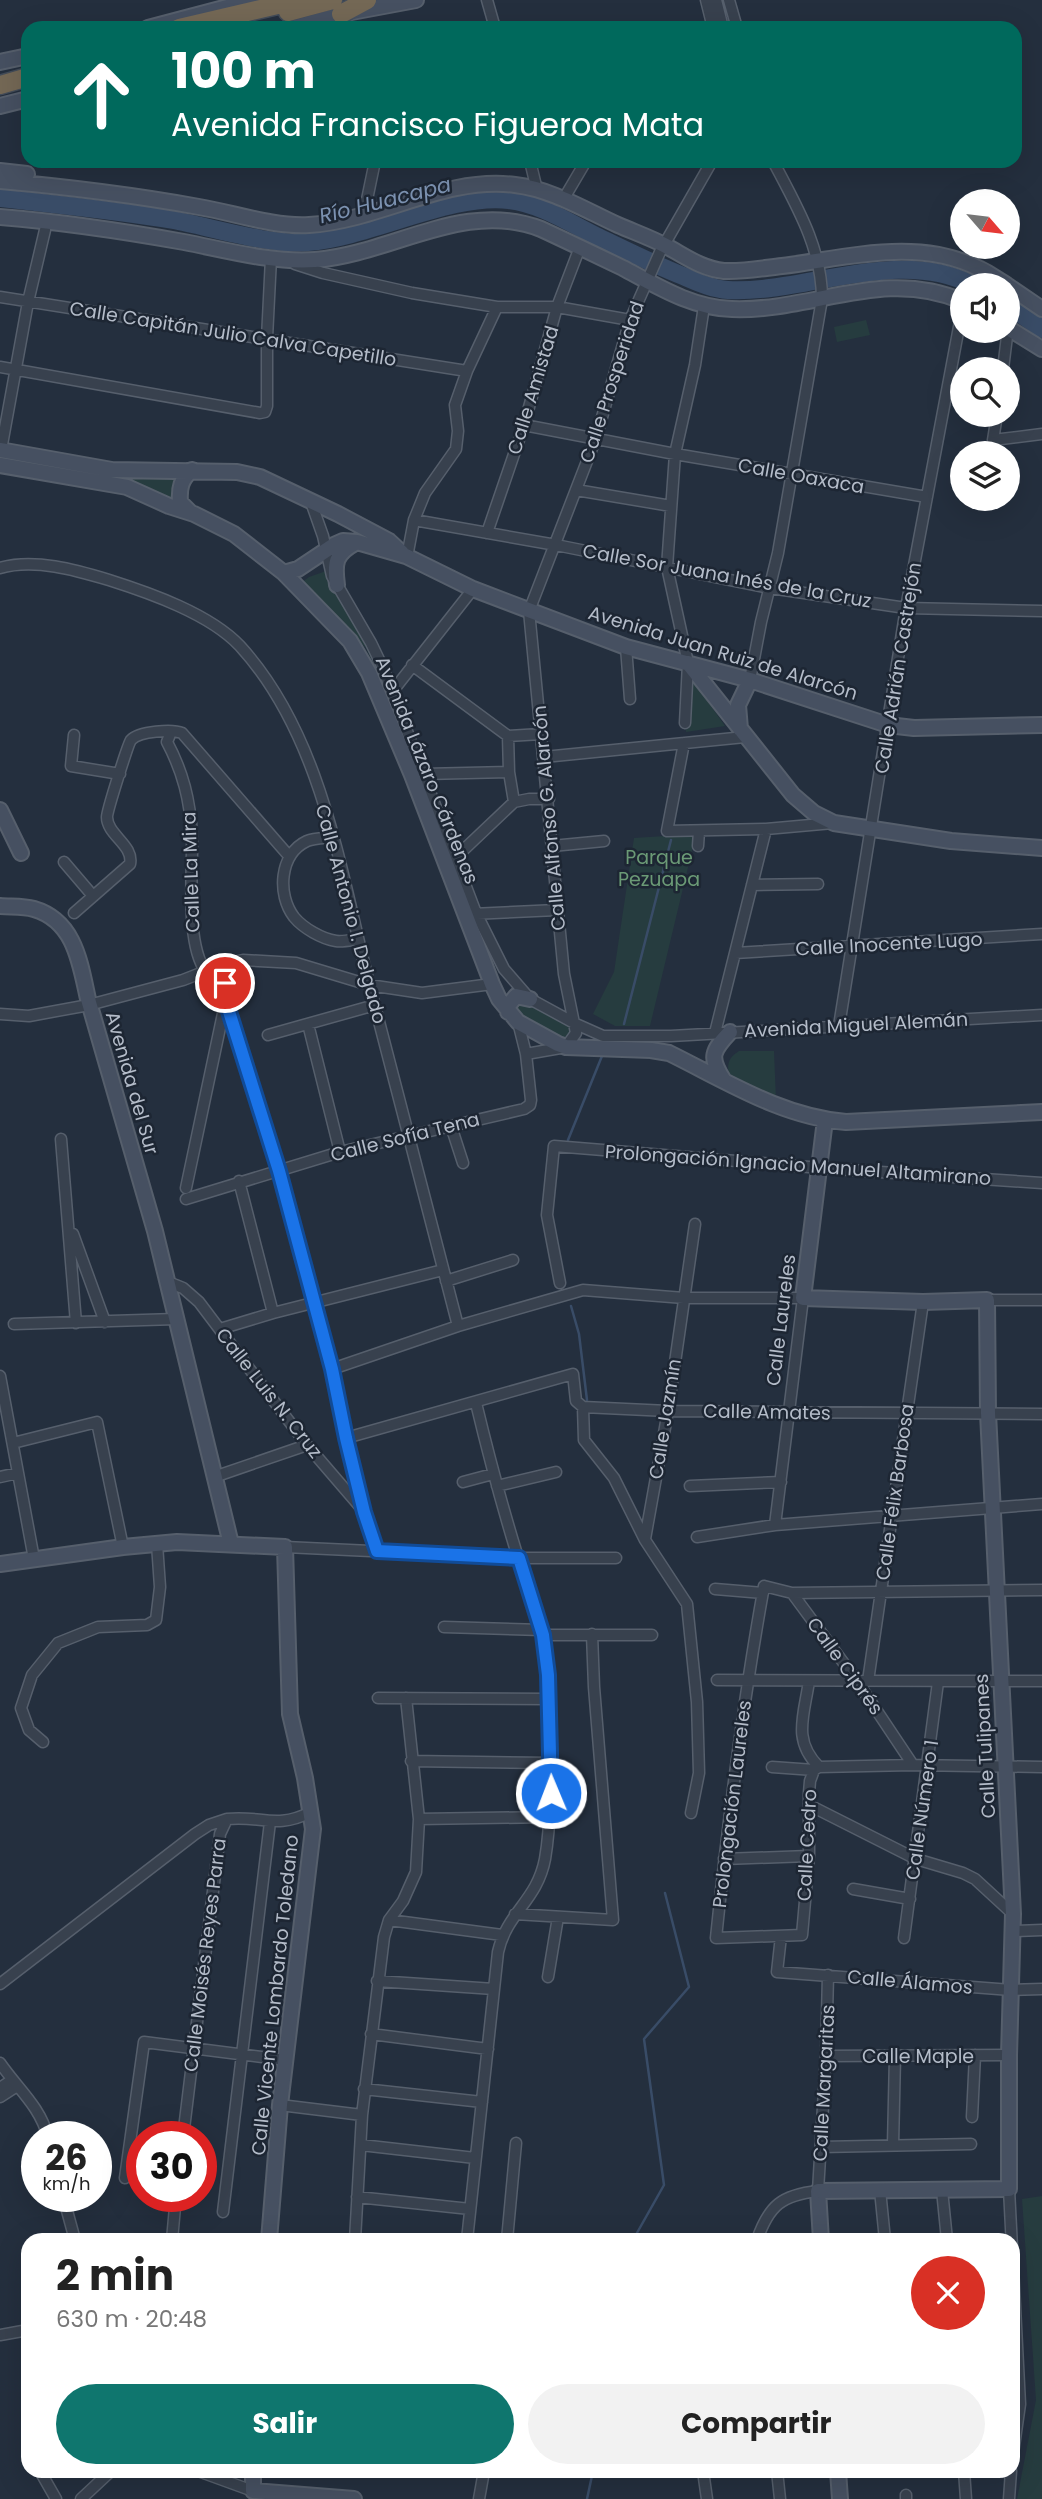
<!DOCTYPE html>
<html lang="es">
<head>
<meta charset="utf-8">
<style>
  :root { --surface:#fff; --page:#f2f2f2; --text:#222; --muted:#767676; --accent:#0f766e }
  body { margin:0; font-family:Poppins,sans-serif; background:var(--page); color:var(--text); height:100vh; display:flex; flex-direction:column; font-size:26px; white-space:nowrap }
  * { box-sizing:border-box; margin:0 }
  p { font-size:23px; color:var(--muted) }
  .icon { flex:none; width:38px; height:38px; fill:none; stroke:currentColor; stroke-width:2; stroke-linecap:round; stroke-linejoin:round }
  .map { position:relative; flex:1; overflow:hidden }
  .drawer { position:absolute; left:21px; top:2233px; width:999px; height:245px; display:flex; flex-direction:column; background:var(--surface); border-radius:21px; box-shadow:0 7px 28px #0002 }
  .drawer>* { flex:none }
  .top-card { position:absolute; left:21px; top:21px; width:1001px; height:147px; border-radius:21px; box-shadow:0 7px 28px #0002; background:#00695c; color:#fff; overflow:hidden }
  .needle { width:46px; rotate:118deg }
  .fabs { position:absolute; left:950px; top:189px; display:grid; gap:14px }
  .fabs a { display:grid; place-items:center; width:70px; height:70px; border-radius:50%; background:var(--surface); box-shadow:0 7px 28px #0002; font-size:35px }
  .speed { position:absolute; left:21px; top:2121px; display:flex; gap:14px; font-size:35px; font-weight:700; text-align:center }
  .speed>* { display:grid; place-content:center; width:91px; height:91px; border-radius:50%; background:var(--surface); box-shadow:0 7px 28px #0002; line-height:1 }
  .speed small { font-size:18px; font-weight:400 }
  .speed .limit { border:10px solid #d22; background:#fff; color:#111 }
  .pin { position:absolute; display:grid; place-items:center; width:60px; height:60px; color:#fff; margin:-30px; border:4px solid #fff; border-radius:50%; box-shadow:0 2px 7px #0007 }
  .me { position:absolute; width:77px; margin:-38px; rotate:359deg; stroke-linejoin:round; filter:drop-shadow(0 0 5px #0008) }
  .turn { display:flex; align-items:center; gap:24px; height:147px; padding:0 35px; font-size:32px }
  .turn .icon { width:91px; height:91px; stroke-width:2.5 }
  .turn b { display:block; font-size:49px; line-height:60px }
  .round { display:grid; place-items:center; flex:none; width:74px; height:74px; border-radius:37px; background:var(--page) }
  .head { display:flex; align-items:center; justify-content:space-between; height:119px; padding:0 35px }
  h1 { font-size:42px; font-weight:700; line-height:52px }
  .action { display:flex; gap:14px; margin-top:auto; padding:14px 35px }
  .action a { flex:1; height:80px; border-radius:42px; background:var(--accent); color:#fff; font-size:28px; font-weight:700; line-height:80px; text-align:center }
  .action a+a { background:var(--page); color:var(--text) }
  .map>svg:first-child { display:block }
</style>
</head>
<body>
<div class="map">
<svg width="1042" height="2499" viewBox="0 0 1042 2499">
  <rect width="100%" height="100%" fill="#242f3e"/>
  <path fill="#263c3f" d="M866,320L870,335L837,342L834,327Z
    M0,455C61,467 117,480 180,476L176,502L0,460Z
    M326,571C348,618 376,649 390,700L366,648L301,583L309,577Z
    M681,676H690L725,726L686,732Z
    M696,834L650,1026H615L593,1014L614,972L634,838Z
    M520,1000L567,1025L571,1030L570,1036L565,1039L559,1038L536,1026L515,1008Z
    M739,1051H774L776,1100L729,1076C727,1064 728,1058 739,1051Z
    M1042,2196V2499H1017L1036,2400L1022,2199Z"/>
  <g fill="none" stroke-linecap="round" stroke-linejoin="round">
    <path stroke="#394c67" stroke-width="2.5" d="M624,1024L671,840
      M568,1140L602,1056
      M571,1306L579,1334L587,1400
      M633,2240L664,2185L644,2039L689,1987L665,1893
      M587,2499L593,2471"/>
    <path stroke="#394c67" stroke-width="18" d="M0,198C58,205 115,210 173,220C211,227 271,246 308,242C371,237 450,193 509,200C541,204 568,222 596,236C625,250 653,264 683,276C697,282 712,289 728,290C805,294 899,246 973,285
      M1008,305L1042,329"/>
    <g stroke="#565f6c" stroke-width="13">
      <path id="street" d="M487,0L495,28
        M706,0L713,28
        M716,0L723,28
        M729,0L737,28
        M530,161L537,190
        M563,200L586,161
        M364,214L375,161
        M295,264L323,273L412,293L497,307H557L630,320
        M0,297L467,371
        M0,367L260,413L265,412L267,406V338L271,258
        M1003,369L1008,328
        M997,415L993,440L1042,434
        M524,425L675,454L927,497
        M1,450L28,302L45,230
        M576,490L671,506
        M311,502L323,536L332,576L371,643L383,668L476,913L504,969L530,999L576,1024L603,1036H671L1042,1015
        M414,520L556,545L770,588L906,608L1042,611
        M487,533L524,425L557,307L580,247
        M407,557L414,520L425,493L456,449L458,431L455,405L467,371L497,307
        M0,568C34,558 76,570 109,580C150,593 210,614 240,646C322,736 340,870 369,983C398,1098 428,1212 458,1326
        M626,647L630,699
        M412,665L508,736L541,734
        M750,680L761,622L778,553L822,299C822,248 796,205 773,161
        M392,692L473,589
        M685,723L688,663L667,567L675,454L695,365L704,306
        M171,732L167,742C183,772 190,800 192,835C193,872 185,943 206,972
        M74,735L71,766L120,774
        M508,736L509,772L514,802
        M684,743L667,831L766,829L833,823
        M544,757L745,737
        M424,774L509,772
        M333,837C325,838 314,838 307,841C279,854 277,895 294,917C303,928 322,939 336,941C343,942 351,940 358,939
        M552,846L604,841
        M698,846L699,831
        M456,857L514,802L529,799H549
        M64,862L93,896
        M752,885L818,884
        M74,913L130,864C134,845 107,835 107,817C107,811 128,744 131,740C139,731 173,729 182,733L289,856
        M472,914L557,910
        M735,953L1042,934
        M224,964L226,1002L279,1170L332,1369L346,1438L364,1512L377,1551
        M0,1014L29,1016L89,1005L183,980L224,964L243,960L296,963L369,985L422,993L492,984
        M308,1024L340,1152
        M839,1026L906,608L962,311
        M715,1033L766,829
        M268,1035L375,1005
        M526,1054L566,1047L576,1033L564,974L529,611L596,438L630,320L660,252L712,161
        M451,1126L463,1163
        M61,1139L76,1323
        M239,1181L273,1313
        M186,1188L225,1004
        M186,1199L340,1152L524,1109L530,1105L531,1100L526,1054L518,1022
        M73,1234L105,1322
        M446,1281L513,1260
        M168,1282L183,1288L199,1302L307,1445L362,1509
        M560,1283L547,1215L554,1146L821,1168L1042,1183
        M987,1300H1042
        M14,1324L176,1319
        M220,1329L273,1313L443,1270
        M332,1369L458,1326L583,1290L684,1298H803L775,1525
        M0,1376L34,1559
        M583,1407L584,1440L614,1478L645,1540L687,1604L697,1702L699,1773L691,1813
        M346,1438L573,1374L576,1401L583,1407L668,1411L1042,1414
        M13,1443L97,1422L123,1547
        M0,1477L18,1473
        M214,1477L307,1445
        M463,1482L493,1474
        M497,1486L556,1472
        M690,1486L781,1482
        M697,1537L775,1525L1042,1504
        M645,1539L668,1411L695,1224
        M285,1547L519,1558H616
        M715,1589L763,1593
        M792,1593L1042,1590
        M444,1627L542,1630
        M543,1635H652
        M717,1680L1042,1681
        M809,1681C804,1716 792,1740 819,1767
        M868,1681L923,1302
        M378,1698L549,1699
        M43,1742L29,1730L21,1708L32,1675L58,1643L98,1627L147,1625L156,1620L160,1587L157,1544
        M411,1761L550,1763
        M772,1767L814,1770
        M819,1767L814,1770L810,1781L809,1793V1856L802,1935L716,1938C728,1820 743,1702 764,1586L792,1593L857,1681L913,1765
        M819,1767L913,1765L1042,1767
        M809,1805L916,1859L963,1873L975,1879L1013,1914
        M419,1819L549,1817
        M724,1859L809,1856
        M853,1889L910,1899
        M515,1914L613,1920L594,1687L592,1634
        M389,1920L502,1935
        M1013,1931L1042,1930
        M781,1936L777,1972L1011,1990L1042,1989
        M904,1938L938,1682
        M548,1977L558,1917
        M377,1981L494,1989
        M0,1984L195,1834L209,1825L227,1819
        M371,2034L488,2049
        M826,2056L1009,2055
        M0,2063C17,2088 40,2106 48,2137
        M0,2088L12,2080
        M364,2089L482,2102
        M0,2097L17,2086
        M280,2105L362,2115
        M972,2117L975,2055
        M183,2137L220,1834L227,1819C262,1815 275,1830 311,1812
        M361,2145L475,2158
        M893,2145L895,2056
        M821,2147L971,2144
        M125,2178L144,2042L285,2060
        M1009,2189L1020,2404L1013,2453
        M880,2190L885,2240
        M942,2190L947,2240
        M63,2196L75,2240
        M357,2197L470,2209
        M223,2212L270,1822
        M172,2240L176,2196
        M355,2240L362,2115L384,1937L389,1920L403,1901L416,1872L419,1819L406,1698
        M467,2240L498,1952C507,1912 537,1901 545,1859C552,1818 550,1774 549,1732C549,1701 549,1668 544,1637C538,1608 525,1579 516,1551C501,1502 488,1453 476,1403
        M507,2240L516,2143
        M757,2240C769,2205 782,2195 818,2191L826,2056L828,1975
        M0,2335L28,2330
        M40,2471L56,2499
        M198,2471L253,2491
        M703,2471L707,2499
        M777,2471L780,2499
        M964,2471L966,2499
        M906,2495V2499
        M81,2499L111,2471
        M479,2499L484,2471
        M1009,2499L1011,2471"/>
    </g>
    <g stroke="#565f6c" stroke-width="18">
      <path id="secondary" d="M148,28L254,0
        M292,28L341,14L416,0
        M0,62L28,56
        M0,106L28,99
        M0,171L27,174
        M0,181C67,187 133,195 199,207C235,213 272,227 309,225C379,221 444,176 515,185C551,189 585,210 618,225C634,232 651,238 666,246C685,256 702,269 724,271C743,272 764,268 782,266C847,258 918,237 980,269C989,273 998,280 1007,285
        M0,217C62,222 122,231 184,242C226,250 271,263 315,260C392,254 464,199 541,229C569,242 596,255 623,268C657,286 692,308 732,309C813,312 882,267 962,301
        M1008,286L1042,309
        M1008,328L1042,349
        M0,450L112,470L237,472L260,477L338,514L389,541L402,553
        M0,465L127,487L169,506L194,514L234,534L284,573L350,641L369,673L412,775L492,984L499,999L518,1022L558,1044L566,1047L651,1050L669,1053C726,1081 782,1117 846,1122L1042,1112
        M190,512L180,502C179,488 181,479 192,470
        M284,573L298,569L334,545L343,541L357,542L406,556L473,589L626,647L750,680L888,725L914,728L1042,725
        M337,585C334,563 335,554 355,543
        M688,663L793,795L814,813L834,823L951,841L1042,848
        M740,729L738,705L750,680
        M0,810L21,853
        M0,906C11,907 23,906 34,909C75,921 80,963 88,999L155,1231L231,1544
        M508,1012V1006L516,996L530,999
        M723,1079C709,1057 712,1051 730,1032
        M0,1564L123,1547L177,1542L285,1547L290,1714L305,1778L313,1829L280,2105L269,2240
        M821,2240L818,2191L1009,2189V2055L1013,1914L988,1413L987,1300L923,1302L803,1298L825,1120
        M253,2471V2491L354,2499
        M838,2471L840,2499"/>
    </g>
    <g stroke="#434c59" stroke-width="21">
      <path id="highway" d="M288,12L333,0
        M341,14L367,0
        M179,28L299,0
        M0,85L28,77"/>
    </g>
    <use href="#street" stroke="#38414e" stroke-width="10"/>
    <use href="#secondary" stroke="#465061" stroke-width="14"/>
    <use href="#highway" stroke="#746855" stroke-width="18"/>
  </g>
  <g fill="none" stroke-linecap="round" stroke-linejoin="round">
    <g stroke="#114b97" stroke-width="18">
      <path id="route" d="M225,983L226,1002L279,1171L332,1369L346,1438L364,1512L377,1551L519,1558L543,1635L548,1675L551,1793"/>
    </g>
    <use href="#route" stroke="#1a73e8" stroke-width="12"/>
  </g>
  <g text-anchor="middle" dominant-baseline="central" stroke-width="5" stroke-linejoin="round" paint-order="stroke">
    <g font-size="19" fill="#b4bcc9" stroke="#1d2633">
      <text transform="translate(233 334) rotate(9)">Calle Capitán Julio Calva Capetillo</text>
      <text transform="translate(612 382) rotate(-72)">Calle Prosperidad</text>
      <text transform="translate(533 390) rotate(-73)">Calle Amistad</text>
      <text transform="translate(801 476) rotate(10)">Calle Oaxaca</text>
      <text transform="translate(727 576) rotate(10)">Calle Sor Juana Inés de la Cruz</text>
      <text transform="translate(723 653) rotate(17)">Avenida Juan Ruiz de Alarcón</text>
      <text transform="translate(898 668) rotate(-81)">Calle Adrián Castrejón</text>
      <text transform="translate(427 770) rotate(68)">Avenida Lázaro Cárdenas</text>
      <text transform="translate(549 818) rotate(-95)">Calle Alfonso G. Alarcón</text>
      <text transform="translate(191 872) rotate(-92)">Calle La Mira</text>
      <text transform="translate(351 914) rotate(75)">Calle Antonio I. Delgado</text>
      <text transform="translate(889 944) rotate(-3)">Calle Inocente Lugo</text>
      <text transform="translate(856 1025) rotate(-3)">Avenida Miguel Alemán</text>
      <text transform="translate(132 1083) rotate(74)">Avenida del Sur</text>
      <text transform="translate(405 1137) rotate(-14)">Calle Sofía Tena</text>
      <text transform="translate(798 1165) rotate(4)">Prolongación Ignacio Manuel Altamirano</text>
      <text transform="translate(781 1320) rotate(-83)">Calle Laureles</text>
      <text transform="translate(269 1393) rotate(52)">Calle Luis N. Cruz</text>
      <text transform="translate(767 1412) rotate(1)">Calle Amates</text>
      <text transform="translate(665 1419) rotate(-81)">Calle Jazmín</text>
      <text transform="translate(895 1492) rotate(-82)">Calle Félix Barbosa</text>
      <text transform="translate(845 1666) rotate(54)">Calle Ciprés</text>
      <text transform="translate(985 1746) rotate(-93)">Calle Tulipanes</text>
      <text transform="translate(732 1804) rotate(-83)">Prolongación Laureles</text>
      <text transform="translate(922 1810) rotate(-82)">Calle Número 1</text>
      <text transform="translate(807 1845) rotate(-87)">Calle Cedro</text>
      <text transform="translate(205 1955) rotate(-83)">Calle Moisés Reyes Parra</text>
      <text transform="translate(910 1982) rotate(5)">Calle Álamos</text>
      <text transform="translate(275 1995) rotate(-84)">Calle Vicente Lombardo Toledano</text>
      <text x="918" y="2056">Calle Maple</text>
      <text transform="translate(824 2083) rotate(-87)">Calle Margaritas</text>
    </g>
    <g font-size="19" fill="#6b9a76" stroke="#1d2633">
      <text x="659" y="857">Parque<tspan x="659" dy="22">Pezuapa</tspan></text>
    </g>
    <g font-size="21" font-style="italic" fill="#7c92b1" stroke="#1d2633">
      <text transform="translate(385 200) rotate(-14)">Río Huacapa</text>
    </g>
  </g>
</svg>
<div class="fabs">
<a><svg class="needle" viewBox="-14 -14 28 28"><path d="M0-13l5 13h-10z" fill="#e53935"/><path d="M0 13l5-13h-10z" fill="#767676"/></svg></a>
<a><svg class="icon" aria-label="sound" viewBox="0 0 24 24"><path d="M4 9h4l5-4v14l-5-4H4zM17 9q2 3 0 6"/></svg></a>
<a><svg class="icon" aria-label="search" viewBox="0 0 24 24"><circle cx="10" cy="10" r="6"/><path d="M15 15l6 6"/></svg></a>
<a><svg class="icon" aria-label="layers" viewBox="0 0 24 24"><path d="M12 4l9 5-9 5-9-5zM3 14l9 5 9-5"/></svg></a>
</div>
<div class="speed"><div>26<small>km/h</small></div><div class="limit">30</div></div>
<div class="pin" style="left:225px;top:983px;background:#d93025"><svg class="icon" aria-label="arrive" viewBox="0 0 24 24"><path d="M6 21V4h12l-3 4 3 4H6"/></svg></div>
<svg class="me" style="left:551px;top:1793px" viewBox="-20 -20 40 40"><circle r="17" fill="#1a73e8" stroke="#fff" stroke-width="3"/><path d="M0-11L8 9 0 5-8 9z" fill="#fff"/></svg>
<div class="top-card">
<div class="turn"><svg class="icon" aria-label="ahead" viewBox="0 0 24 24"><path d="M12 20V5M6 11l6-6 6 6"/></svg><div><b>100 m</b>Avenida Francisco Figueroa Mata</div></div>
</div>
<section class="drawer">
<div class="head"><div><h1>2 min</h1><p>630 m · 20:48</p></div><a class="round" style="background:#d93025;color:#fff"><svg class="icon" aria-label="close" viewBox="0 0 24 24"><path d="M6 6l12 12M18 6L6 18"/></svg></a></div>
<div class="action"><a>Salir</a><a>Compartir</a></div>
</section>
</div>
</body>
</html>
